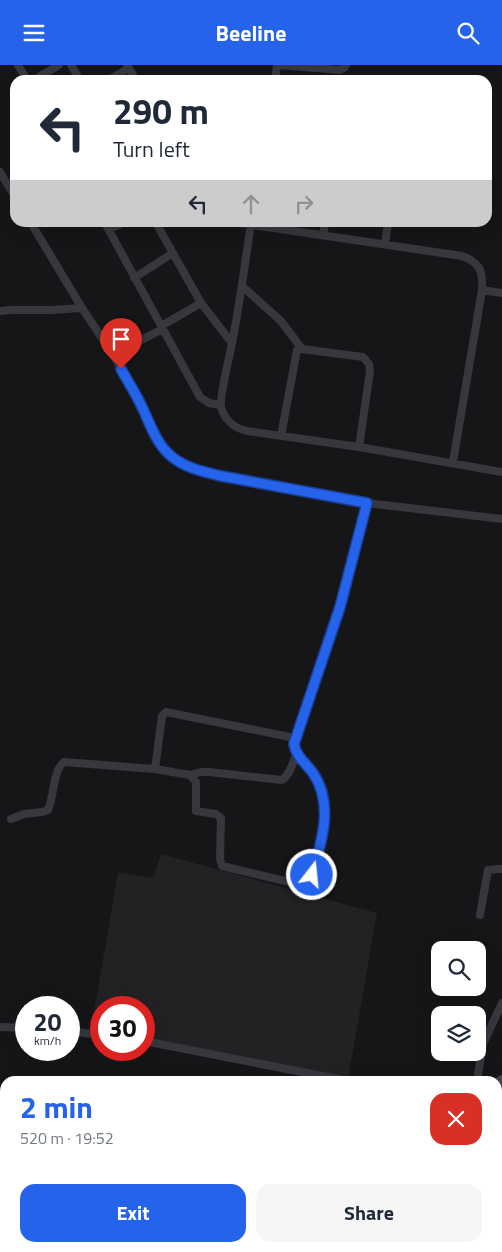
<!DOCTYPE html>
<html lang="en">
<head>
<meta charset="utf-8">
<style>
  :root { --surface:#fff; --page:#f6f6f7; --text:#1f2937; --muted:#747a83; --accent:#2563eb }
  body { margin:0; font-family:"Titillium Web",sans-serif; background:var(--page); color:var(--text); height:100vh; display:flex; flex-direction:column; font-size:19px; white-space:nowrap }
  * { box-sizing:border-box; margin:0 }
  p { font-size:16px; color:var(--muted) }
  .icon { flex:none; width:28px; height:28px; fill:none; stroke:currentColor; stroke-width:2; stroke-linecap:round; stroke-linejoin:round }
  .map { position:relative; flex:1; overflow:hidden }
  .side { position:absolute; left:0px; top:1011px; width:502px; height:176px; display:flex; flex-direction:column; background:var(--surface); border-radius:15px 15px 0 0; box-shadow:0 5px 20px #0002 }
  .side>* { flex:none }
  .guide { position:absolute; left:10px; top:10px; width:482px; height:152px; border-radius:15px; box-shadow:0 5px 20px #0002; background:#fff; color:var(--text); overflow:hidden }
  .tools { position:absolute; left:431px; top:876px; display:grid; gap:10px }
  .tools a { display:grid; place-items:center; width:55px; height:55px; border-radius:10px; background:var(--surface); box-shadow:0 5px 20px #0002; font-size:25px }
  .speed { position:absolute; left:15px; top:931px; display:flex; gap:10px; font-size:25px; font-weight:700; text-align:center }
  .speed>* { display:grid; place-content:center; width:65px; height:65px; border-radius:50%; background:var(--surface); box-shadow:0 5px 20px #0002; line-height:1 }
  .speed small { font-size:12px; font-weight:400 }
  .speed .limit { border:8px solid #d22; background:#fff; color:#111 }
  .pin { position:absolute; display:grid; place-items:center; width:42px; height:42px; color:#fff; margin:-51px -21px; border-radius:50% 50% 50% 0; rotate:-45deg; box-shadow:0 0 5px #0007 }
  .pin .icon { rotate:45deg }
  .me { position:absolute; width:55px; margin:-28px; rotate:16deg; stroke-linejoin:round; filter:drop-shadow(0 0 4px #0008) }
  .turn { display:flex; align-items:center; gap:18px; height:105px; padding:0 20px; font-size:22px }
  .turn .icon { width:65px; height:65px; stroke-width:2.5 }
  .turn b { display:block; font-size:35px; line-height:42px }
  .lanes { display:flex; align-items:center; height:48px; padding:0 20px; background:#0003; justify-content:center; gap:25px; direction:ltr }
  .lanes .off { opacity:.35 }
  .round { display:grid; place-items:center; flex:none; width:52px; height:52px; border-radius:15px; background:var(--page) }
  .headline { display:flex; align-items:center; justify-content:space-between; height:85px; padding:0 20px }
  h1 { font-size:30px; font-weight:700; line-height:38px; color:var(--accent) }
  .action { display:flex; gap:10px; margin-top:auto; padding:10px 20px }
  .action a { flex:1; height:58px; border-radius:15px; background:var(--accent); color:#fff; font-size:20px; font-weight:700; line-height:58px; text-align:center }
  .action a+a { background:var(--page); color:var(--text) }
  header { display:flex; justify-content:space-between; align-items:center; height:65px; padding:0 20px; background:var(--accent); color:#fff; font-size:22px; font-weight:700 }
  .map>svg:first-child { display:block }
</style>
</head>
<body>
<header><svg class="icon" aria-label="menu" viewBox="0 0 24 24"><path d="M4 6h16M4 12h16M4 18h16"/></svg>Beeline<svg class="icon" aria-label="search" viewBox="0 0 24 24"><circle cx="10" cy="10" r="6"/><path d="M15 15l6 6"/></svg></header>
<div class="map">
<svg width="502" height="1187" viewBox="0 0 502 1187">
  <rect width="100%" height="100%" fill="#161618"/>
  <path fill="#222225" d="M161,789L377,848L348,1014L144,974V942H101V965L91,964L118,808L153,813Z"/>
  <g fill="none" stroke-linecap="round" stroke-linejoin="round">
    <path stroke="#37383d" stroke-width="8" d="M18,0L27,15
      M71,0L80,15
      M127,0L136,15
      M279,0L340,5L344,3L346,0
      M34,15L59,0
      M109,15L129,3
      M275,15L277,0
      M0,107L15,132
      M31,158L82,243L111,287L141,338L162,381L171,391L183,399L221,411L367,438L502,454
      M105,158L200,332L209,338L220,340
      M156,158L201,238L232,278
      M240,158L462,191C481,198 483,207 482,225L453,397
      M251,158C245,198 240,238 232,278C230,290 219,333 221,342C225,356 234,363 247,366L359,382L502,407
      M109,164L123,158
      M323,170L325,158
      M385,179L388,158
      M134,213L173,188
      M242,221L281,256L302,284
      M482,225L502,228
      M0,246L11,245H50L82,243
      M161,261L201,238
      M127,283L162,264
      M281,371L297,285L302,284L363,292L369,299L370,306L359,382
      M155,704L162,651L166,647L295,673
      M190,710L201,707H209L282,715C290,710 293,698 296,689
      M11,754L24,749L42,747L48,745C54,732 53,705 64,697L155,704L190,710L196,717V746L216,749L221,753L220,794L222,801L298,819C302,819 306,819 309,816C320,803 328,741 322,725C315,708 296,696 294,679L340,542L367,438
      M480,850L488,805L502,804
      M0,962L26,963
      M69,966L101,970
      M144,976L348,1016
      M477,1016L483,979L502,938
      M0,1161L5,1162
      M124,1182L152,1187
      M497,1182L498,1187
      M453,1187L479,1182"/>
    <path stroke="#45474d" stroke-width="10" d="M498,1018L502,1015
      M363,1187V1182"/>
  </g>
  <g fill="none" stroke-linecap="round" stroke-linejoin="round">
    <g stroke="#184099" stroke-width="12">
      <path id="route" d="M121,304C127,315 134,326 140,338C149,355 155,378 171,391C185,403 204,407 221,411L367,438L340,542L294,679C296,692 306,698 313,708C334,739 322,776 312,810"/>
    </g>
    <use href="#route" stroke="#2563eb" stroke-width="9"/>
  </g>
</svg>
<div class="tools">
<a><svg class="icon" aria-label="search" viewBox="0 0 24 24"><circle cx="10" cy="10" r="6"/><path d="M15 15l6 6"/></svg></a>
<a><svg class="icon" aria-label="layers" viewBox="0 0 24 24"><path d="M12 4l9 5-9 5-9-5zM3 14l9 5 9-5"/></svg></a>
</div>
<div class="speed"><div>20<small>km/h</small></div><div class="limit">30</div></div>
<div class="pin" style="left:121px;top:304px;background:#d93025"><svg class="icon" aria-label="arrive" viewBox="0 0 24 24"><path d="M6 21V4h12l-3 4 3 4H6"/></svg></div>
<svg class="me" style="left:312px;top:810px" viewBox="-20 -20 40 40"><circle r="17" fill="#2563eb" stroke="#fff" stroke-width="3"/><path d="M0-11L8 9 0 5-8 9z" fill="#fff"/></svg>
<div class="guide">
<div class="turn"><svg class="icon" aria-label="left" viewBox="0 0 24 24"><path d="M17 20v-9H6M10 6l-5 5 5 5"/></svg><div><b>290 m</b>Turn left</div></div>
<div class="lanes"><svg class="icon" aria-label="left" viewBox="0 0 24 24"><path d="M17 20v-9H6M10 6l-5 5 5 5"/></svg><svg class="icon off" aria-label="ahead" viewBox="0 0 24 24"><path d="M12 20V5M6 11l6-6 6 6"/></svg><svg class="icon off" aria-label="right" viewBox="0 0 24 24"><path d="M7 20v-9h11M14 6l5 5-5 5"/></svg></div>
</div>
<section class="side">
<div class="headline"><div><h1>2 min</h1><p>520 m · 19:52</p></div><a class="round" style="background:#d93025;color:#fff"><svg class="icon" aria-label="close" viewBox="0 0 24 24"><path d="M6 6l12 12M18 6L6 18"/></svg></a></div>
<div class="action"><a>Exit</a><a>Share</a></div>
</section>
</div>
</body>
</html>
